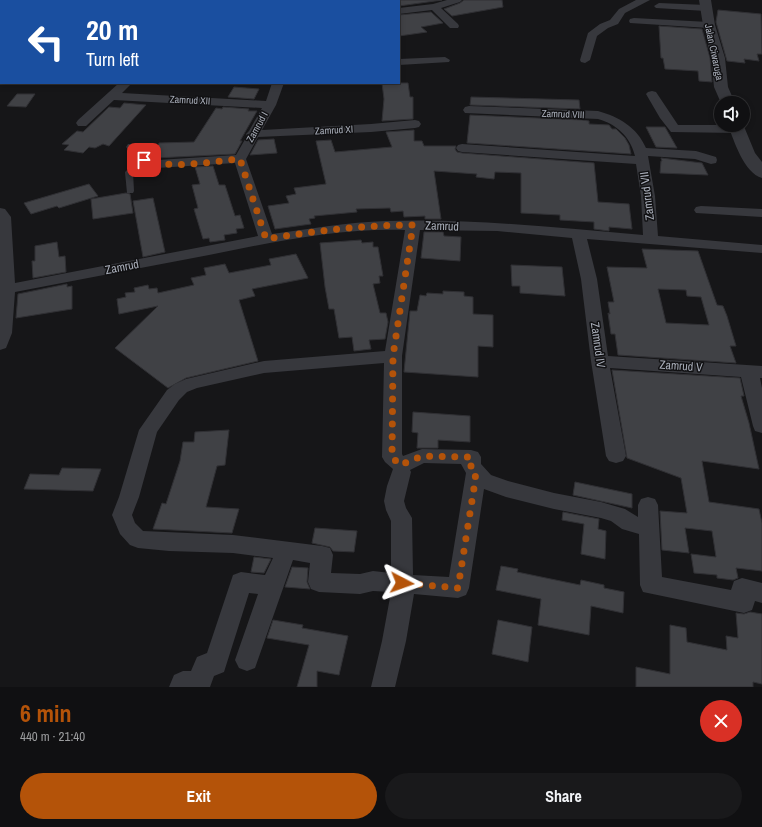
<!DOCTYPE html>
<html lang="en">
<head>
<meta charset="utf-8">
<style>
  :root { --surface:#101012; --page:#19191b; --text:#f1f3f6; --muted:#9c9d9f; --line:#303032; --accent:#b45309 }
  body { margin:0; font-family:"Archivo Narrow",sans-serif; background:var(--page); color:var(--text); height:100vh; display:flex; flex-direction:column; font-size:15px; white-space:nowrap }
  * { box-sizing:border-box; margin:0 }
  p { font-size:13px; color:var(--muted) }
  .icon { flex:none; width:22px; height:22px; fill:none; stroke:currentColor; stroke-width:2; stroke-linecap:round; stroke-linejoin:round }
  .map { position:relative; height:687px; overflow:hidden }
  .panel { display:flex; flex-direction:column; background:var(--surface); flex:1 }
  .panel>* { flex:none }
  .banner { position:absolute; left:0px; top:0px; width:400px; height:84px; box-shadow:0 2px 6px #0003,0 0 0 1px var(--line); background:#1a4fa0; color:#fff; overflow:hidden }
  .tools { position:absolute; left:714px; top:96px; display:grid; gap:8px }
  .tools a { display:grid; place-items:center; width:36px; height:36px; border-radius:50%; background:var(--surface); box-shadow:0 2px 6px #0003,0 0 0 1px var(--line); font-size:20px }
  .pin { position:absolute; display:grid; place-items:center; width:34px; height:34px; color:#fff; margin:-17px; border-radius:8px; box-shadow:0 2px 6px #0006 }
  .me { position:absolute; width:44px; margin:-22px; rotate:94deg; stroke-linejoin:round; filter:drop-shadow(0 0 3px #0008) }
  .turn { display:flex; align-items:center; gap:14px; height:84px; padding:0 20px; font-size:18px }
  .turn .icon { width:52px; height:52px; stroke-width:2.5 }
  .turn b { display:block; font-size:28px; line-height:34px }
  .round { display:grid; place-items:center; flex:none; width:42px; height:42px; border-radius:21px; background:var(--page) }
  .headline { display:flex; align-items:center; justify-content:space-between; height:68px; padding:0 20px }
  h1 { font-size:24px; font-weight:700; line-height:30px; color:var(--accent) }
  .cta { display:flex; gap:8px; margin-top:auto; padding:8px 20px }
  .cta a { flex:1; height:46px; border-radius:24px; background:var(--accent); color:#fff; font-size:16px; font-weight:700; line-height:46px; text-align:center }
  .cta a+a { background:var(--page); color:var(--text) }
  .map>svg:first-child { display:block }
</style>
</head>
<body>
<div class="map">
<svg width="762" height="687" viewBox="0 0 762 687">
  <rect width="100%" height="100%" fill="#161618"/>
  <path fill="#404145" stroke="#303034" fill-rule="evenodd" d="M399,0H442L399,6Z
    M464,0H502L503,7L452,16L444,9L460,3Z
    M718,10L761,14L762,54H757L759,61L744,59L745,63L727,61L716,22Z
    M431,12L443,23L421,27L427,32L399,36V15Z
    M659,26L702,29L710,58L712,82L699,81L698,71L665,69L663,58H661Z
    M382,83H408L410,97H413V119L382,121L384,99Z
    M234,87L259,89L254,99L228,97Z
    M17,94H35L26,107L7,106Z
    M471,97L579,100L580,109L470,105Z
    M124,103L146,105L109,146L103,144L95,148L89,147L83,153L64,150L69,145L62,144L77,131L83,132L109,107L120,108Z
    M223,107L249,109L248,111H257L240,141H242L235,154L155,158L159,143L194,142L216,108L222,109Z
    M470,115L582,120L589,121V124L609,125L612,129H616L625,138L629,145L631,154L467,143Z
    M646,127H665L677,148L656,147Z
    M414,130V141H422L424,146H456L455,149L457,152L462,153L594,163L598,202L629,204L632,229L609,227V231L594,229V222L560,220V215L521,213V173L495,172L494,179L476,177L477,174L434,171L441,219H425V216L404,217L403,211L391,212L390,208L356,209L357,212L314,216L315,218L309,219L311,224L275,229L268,206L289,203L286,196L296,194L294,188L326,184L316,141L331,140L335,152L392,147L386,132Z
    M274,139L277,153L250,155L258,140Z
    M661,158L702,163L708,175L660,173L661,161H662Z
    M213,166L219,185H225L235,216L240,215L244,228L236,229L237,233L224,235L225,240L210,242L209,238L203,239L194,209L198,208L192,185L200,184L195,167Z
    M89,184L98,196L59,208L57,206L31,214L24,203Z
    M126,193L130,194L133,213L93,219L91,199Z
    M153,198L165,252L143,257L133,201Z
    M424,232H443L444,236L461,237L460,261L421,258Z
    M361,240L362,243L373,242V247H378L383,276H379L380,283L373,284L380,313H386L388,322L385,339L369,340L371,349L354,351L352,337L339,338L334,309H329L325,287L320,243Z
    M57,242L59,257L65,256L66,272L33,278L32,261H35V246Z
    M642,249L698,251L717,305L723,306L727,316L736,346H730L736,363L618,355L615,334H611L608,313L610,314L608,302H614L607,267L647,268ZM658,289L686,290L687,296L701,297L709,325L666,323Z
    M296,254L308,278L252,289L255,296L239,300L258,361L186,378L168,388L115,348L158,306L119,314L117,299L126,297L125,293L135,292L134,288L148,285L149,289L157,288L158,293L194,285L191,278L206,275L204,268L225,264L229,273L271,265L269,259Z
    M511,265L562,267L565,296L520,293V286H512Z
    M67,284V287L72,286V309L16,318L18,294Z
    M443,291L464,292V296L473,297V314L493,315V347L478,346V377L404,372L410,311H417L420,295L426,296L427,293L443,294Z
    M612,370L740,378L744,396H741L749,423L759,469L702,461L709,502L759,509L762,523V571L736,568L738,578L733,580L717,578V575L694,573L691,554L716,557L712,531L685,528L689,553L662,550L660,511L687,513L681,478L627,458Z
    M413,412L470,416V442L438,440V448H417L418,433L412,432Z
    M229,430L225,465L217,466L206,507L239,509L232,533L153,529L162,503L166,504L180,461L183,442H194L195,432Z
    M62,468L101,469L93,491L24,489L30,474L59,475Z
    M575,482L632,494V508L573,495Z
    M563,512L599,519L598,529L606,531L605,559L581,554L584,524L562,520Z
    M315,528L357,531L354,552L333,551L330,547L312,543Z
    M254,557L271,559L264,573L251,572Z
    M501,566L518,569L517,572L546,578L580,585L581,580L604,585V588L624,592L623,613L591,606L589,635L538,625L541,599L496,590Z
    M292,567L308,568L307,582L310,589L285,587Z
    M750,612L762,614V684L753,682V687H636V667L670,674V625L686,628L687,642L727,650L726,636L738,638L736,613L744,614Z
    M273,620L303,625L302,628L348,636L339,675L317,671V687H297L309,645L267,638Z
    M498,620L532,627L528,662L492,654Z"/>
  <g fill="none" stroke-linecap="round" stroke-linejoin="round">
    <path fill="#37383d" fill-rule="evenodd" d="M144,158L146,159V161L136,167L133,172L134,191L133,193H127L125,172L132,165Z"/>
    <path fill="#37383d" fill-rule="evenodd" d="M2,0H12L13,1H3Z
      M58,0H76L57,1Z
      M98,0H108L109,1H99Z
      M157,0H167L168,1H158Z
      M370,0H380L381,1H371Z
      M447,0H462L460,2L441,8L458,24L459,26L458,28H450L432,10L399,14V8L433,4Z
      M636,0H650L625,13L618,24L608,28L597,36L590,60L585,63L581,62L580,60L588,33L600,24L610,20L619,9Z
      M659,3L706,5L711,8L706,11L656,8L654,6Z
      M634,18L709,22L714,25L709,28L630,23L629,21L630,19Z
      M445,57L450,60L449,62L399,65V59Z
      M119,83H132L122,93L266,101L272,83H284L276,105L262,130L371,124L415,120L419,121L421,124L419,127L415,128L371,132L258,137L246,159L272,234C310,229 348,222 386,221C472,218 558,228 643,235L641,196L636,164L462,152L458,151L456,148L458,145L462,144L635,156C630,136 616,124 598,119L465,113L463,110L465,107L469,106L598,111C619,117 637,127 646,148L696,151L716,157L717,160L716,163L711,164L695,159L648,156L655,196L658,236L762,245V253L587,239L597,279L608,356L762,366V378H760L762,388V433L755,431L753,426L741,377L610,368L626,456L623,461L616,463L609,461L606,456L591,361L581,279L572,238L497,231L420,230L402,356V454L403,456L422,449L471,450L478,452L481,457V464L491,475L508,481L554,493L601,502L625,509L638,517V505L641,499L648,497L655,499L658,505L662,577L731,590L734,581L742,578L762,583V603L755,601L752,610L744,613L643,592L640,585L639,534L622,529L611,521L601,518L554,509L506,497L484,489L469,588L466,595L458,598L414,594L406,641L395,687H371L382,641L391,592L373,591L360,594L319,592L311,589L308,582L310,563L293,560L255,668L247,671L239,668L235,660L258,594L249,593L224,672L214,676L210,687H169L174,675L183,671H191L197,657L207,653L233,575L241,572L265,575L273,558L233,553L169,551L138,548L130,545L120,534L112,515L119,497L139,430L167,390L175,384L186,379L264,361L385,351L405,230C339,228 273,242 209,255C144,267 79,280 15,292L12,333L6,348L0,350V208L5,209L11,217L15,283L258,236L235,163L157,168L139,163L126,147L128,144H136L149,157L158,160L236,155L247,136L246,134L249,131L262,108L114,100L86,126H78L76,123L78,120ZM384,363L382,457L385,462L393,469L387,486L384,501L386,510L391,521V573L373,571L360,574L331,573L333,555L330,548L322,546L233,535L143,531L135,523L132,515L139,497L157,432L179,400L187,392L197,388L264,373ZM424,463L461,464L466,473L449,577L413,575L412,518L406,508L404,501L411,472L410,470Z
      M652,91L656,92L678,125H737L741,126L743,129L741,132L737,133L671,132L660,118L646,94L648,92Z
      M701,206L762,209V217L696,213L694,210L696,207Z"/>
    <path fill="#37383d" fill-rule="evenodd" d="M699,0H711L715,25L725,58L728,87L735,103H721L714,87L711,58L703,25Z
      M743,124L755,153L762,162V178C744,173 734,141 728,125Z"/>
  </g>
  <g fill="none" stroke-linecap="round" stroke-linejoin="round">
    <path stroke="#b45309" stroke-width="7" stroke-dasharray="0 12.6" d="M144,160C174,169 209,162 240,159L266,239C314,231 363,225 413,225L393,356L392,457L400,465L422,456L471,457V466L476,471L474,488L458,588L402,583"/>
  </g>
  <g text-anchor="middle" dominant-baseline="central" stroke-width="3" stroke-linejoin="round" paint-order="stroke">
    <g font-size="10" fill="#a8adb8" stroke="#111113">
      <text transform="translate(714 52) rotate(78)">Jalan Ciwaruga</text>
      <text transform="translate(190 100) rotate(3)">Zamrud XII</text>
      <text transform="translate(563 114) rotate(2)">Zamrud VIII</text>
      <text transform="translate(257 127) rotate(-61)">Zamrud I</text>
      <text transform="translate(334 130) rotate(-3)">Zamrud XI</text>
    </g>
    <g font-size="12" fill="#a8adb8" stroke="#111113">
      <text transform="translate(647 196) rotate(-97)">Zamrud VII</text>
      <text transform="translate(442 226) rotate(2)">Zamrud</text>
      <text transform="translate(122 267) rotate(-11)">Zamrud</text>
      <text transform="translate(598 345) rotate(82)">Zamrud IV</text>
      <text transform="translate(681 366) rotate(4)">Zamrud V</text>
    </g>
  </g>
</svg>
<div class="tools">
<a><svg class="icon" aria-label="sound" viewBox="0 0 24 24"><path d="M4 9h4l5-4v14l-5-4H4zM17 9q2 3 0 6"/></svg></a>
</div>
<div class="pin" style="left:144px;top:160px;background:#d93025"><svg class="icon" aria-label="arrive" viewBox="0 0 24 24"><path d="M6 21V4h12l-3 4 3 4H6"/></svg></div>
<svg class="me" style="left:402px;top:583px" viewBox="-20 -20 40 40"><path d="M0-17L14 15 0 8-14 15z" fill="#b45309" stroke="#fff" stroke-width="4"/></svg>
<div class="banner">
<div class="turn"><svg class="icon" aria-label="left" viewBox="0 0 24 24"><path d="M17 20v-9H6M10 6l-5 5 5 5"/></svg><div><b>20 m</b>Turn left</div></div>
</div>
</div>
<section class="panel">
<div class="headline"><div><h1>6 min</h1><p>440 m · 21:40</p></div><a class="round" style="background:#d93025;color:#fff"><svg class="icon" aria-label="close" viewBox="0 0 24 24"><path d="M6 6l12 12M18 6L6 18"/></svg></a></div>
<div class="cta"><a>Exit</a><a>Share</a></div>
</section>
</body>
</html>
